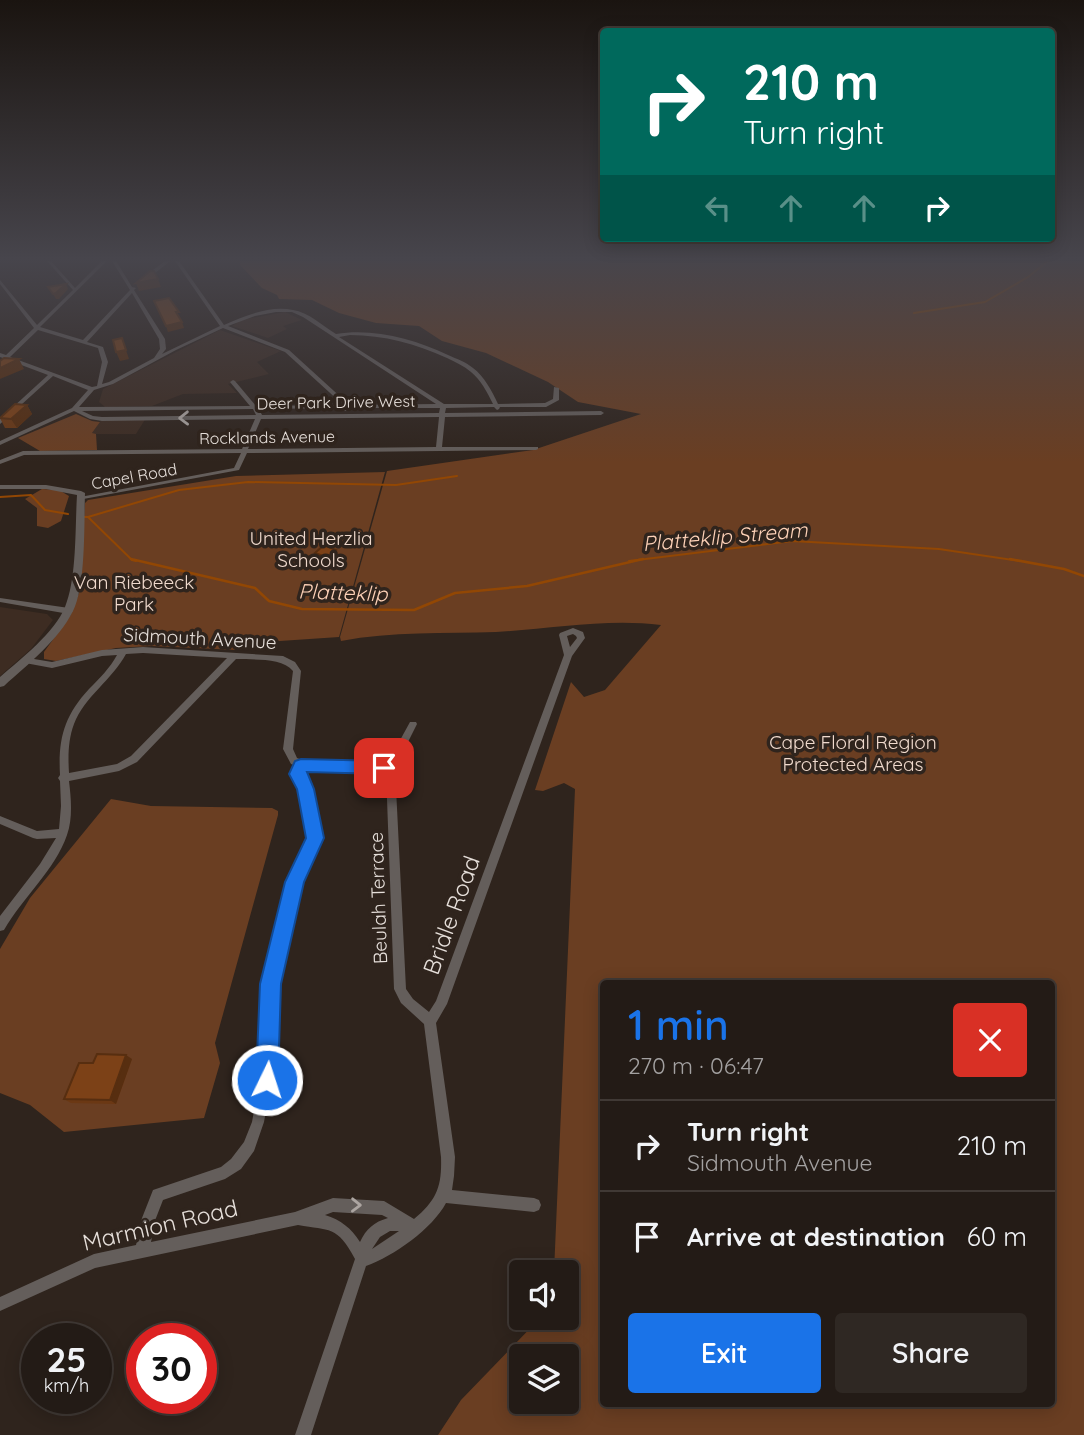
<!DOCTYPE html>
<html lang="en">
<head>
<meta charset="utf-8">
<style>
  :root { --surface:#231b16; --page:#2f2823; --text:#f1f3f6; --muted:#a3a1a1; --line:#403935; --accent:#1a73e8 }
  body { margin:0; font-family:Quicksand,sans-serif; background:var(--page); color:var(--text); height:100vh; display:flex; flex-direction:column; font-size:26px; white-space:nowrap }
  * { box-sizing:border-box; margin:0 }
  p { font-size:23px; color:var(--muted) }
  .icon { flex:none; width:38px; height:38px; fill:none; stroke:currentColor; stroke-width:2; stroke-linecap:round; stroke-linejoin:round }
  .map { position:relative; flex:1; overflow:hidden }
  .drawer { position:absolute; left:600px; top:980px; width:455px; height:427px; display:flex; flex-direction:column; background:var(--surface); border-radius:7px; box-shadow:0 4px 18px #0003,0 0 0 2px var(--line) }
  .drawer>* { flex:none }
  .hud { position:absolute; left:600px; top:28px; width:455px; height:214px; border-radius:7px; box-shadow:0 4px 18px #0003,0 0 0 2px var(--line); background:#00695c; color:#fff; overflow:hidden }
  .controls { position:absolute; left:509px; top:1260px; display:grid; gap:14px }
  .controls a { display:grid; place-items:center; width:70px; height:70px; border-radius:7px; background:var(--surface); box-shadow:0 4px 18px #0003,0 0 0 2px var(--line); font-size:35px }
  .speed { position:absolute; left:21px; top:1323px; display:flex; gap:14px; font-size:35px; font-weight:700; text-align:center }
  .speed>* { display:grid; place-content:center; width:91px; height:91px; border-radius:50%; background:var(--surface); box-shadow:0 4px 18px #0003,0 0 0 2px var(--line); line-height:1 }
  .speed small { font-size:18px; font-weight:400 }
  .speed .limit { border:10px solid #d22; background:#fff; color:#111 }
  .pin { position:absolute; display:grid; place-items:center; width:60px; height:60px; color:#fff; margin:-30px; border-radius:14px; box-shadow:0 4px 10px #0006 }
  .me { position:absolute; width:77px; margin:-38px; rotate:4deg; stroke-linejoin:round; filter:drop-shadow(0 0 5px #0008) }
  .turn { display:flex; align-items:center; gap:24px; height:147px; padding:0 28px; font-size:32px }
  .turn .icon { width:91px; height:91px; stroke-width:2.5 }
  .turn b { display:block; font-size:49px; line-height:60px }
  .lanes { display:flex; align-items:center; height:66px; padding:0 28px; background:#0003; justify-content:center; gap:35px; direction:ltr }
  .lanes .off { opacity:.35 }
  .round { display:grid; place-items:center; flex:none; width:74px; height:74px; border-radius:7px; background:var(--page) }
  .overview { display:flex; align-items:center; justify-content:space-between; height:119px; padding:0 28px }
  h1 { font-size:42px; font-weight:600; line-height:52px; color:var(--accent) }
  .cta { display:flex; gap:14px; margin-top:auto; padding:14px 28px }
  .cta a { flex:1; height:80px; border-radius:7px; background:var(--accent); color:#fff; font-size:28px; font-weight:600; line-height:80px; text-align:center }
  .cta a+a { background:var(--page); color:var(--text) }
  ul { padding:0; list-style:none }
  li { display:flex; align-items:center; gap:21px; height:91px; padding:0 28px; border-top:2px solid var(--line) }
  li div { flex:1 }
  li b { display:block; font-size:26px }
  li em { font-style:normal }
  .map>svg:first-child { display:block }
</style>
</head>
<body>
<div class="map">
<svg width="1084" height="1435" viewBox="0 0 1084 1435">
  <rect width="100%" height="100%" fill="#2f241d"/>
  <path fill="#3d2c22" d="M285,312L302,320L283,326L287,329L268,338L232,326L241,320Z
    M220,330L281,351L257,362L269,374L228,384L237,393L183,394L152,406L105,407L99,402L103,389Z
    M146,418L136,434H91L102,419Z
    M0,607L47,614L53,620L31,649L0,676Z"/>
  <path fill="#6a3e22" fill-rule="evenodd" d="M240,261H1084V1435H438L461,1400L540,1318H567V1272H554L575,789L564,783L543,791L535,790L571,682L584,697L605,690L661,625C607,618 550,629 496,632C445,634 392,631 341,641L340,637L387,471L533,450L641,414L578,402L548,382L486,353L442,341L419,326L376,323L339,313L312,300L279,299L277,295L262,288L240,265ZM604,984H1052V1404H604ZM522,1356H567V1402H522Z
    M76,414L92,421L100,422L92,433L96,434L97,450L40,451L18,438Z
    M385,472L339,637L251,643L237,650L152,646L116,648L56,661L44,659V652L70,616L79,593L85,503L88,500L236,476Z
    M42,489L59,490L69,496L61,521L48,528L37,526V508L25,499Z
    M111,799L151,806L272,808L278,811V815L215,1043L220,1063L204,1118L64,1132L30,1105L0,1093V949L30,898Z"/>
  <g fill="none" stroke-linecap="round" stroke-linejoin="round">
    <path stroke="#924704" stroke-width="2" d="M914,313L985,302L1028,277L1048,261
      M0,497L31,495L45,510L68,514
      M84,517H88L132,560L136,561
      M88,517L179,490L248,482L396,485L457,476
      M629,561L792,541L939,549L1020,561"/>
    <path stroke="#924704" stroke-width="2.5" d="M131,559L255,588L269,601L302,609L414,610L455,593L527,586L643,559
      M1010,559L1064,569L1084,576"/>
    <path fill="#645e5b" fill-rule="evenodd" d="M47,261H51L75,288L102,261H107L40,327L83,340L130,290L112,261H116L132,287L136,288L134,290L165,339L166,349L162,354L220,326L175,261H179L224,325C244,316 270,305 293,310C308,312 323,326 336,334C374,328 414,339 448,355C457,359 466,362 473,368C484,376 492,391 498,404L545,403L553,399L554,387L559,388V400L546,407H500L499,409L497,410L494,407L446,408L445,413L601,411L604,413L601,415L445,417L442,447H538V449L536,450L247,453L239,470L78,500L77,499L80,497L234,468L241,453L24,455L0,464V460L23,451L242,449L255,419L102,421L90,419L74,411L0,445V441L72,408L88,390L53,376L0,424V419L48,375L8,360L0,366V361L3,358L0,357V353L6,355L34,328L0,284V280L37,325L73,290ZM132,293L159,339L160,349L154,358L109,382L102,384L108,362L103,347L87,342ZM276,312H292L303,317L436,404L346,405L345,401L289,350L228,326L255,316ZM223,328L285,352L340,402L341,405L256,406L235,381L233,380L230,382L250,406L79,407L94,390L113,384L176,350ZM38,330L98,348L102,362L97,386L92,387L10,357ZM350,335C384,335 416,344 447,358C455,362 464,366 471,372C481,380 487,392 493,404H444L339,337ZM341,408L342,411H346L347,408H440L439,413L262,415L259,409ZM253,409L256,415L102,417L93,416L82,411ZM439,417L436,447L248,449L261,419Z
      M165,261H170L149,278H145V276Z
      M0,598L69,608L73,611L69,614L0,602Z
      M573,628L583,632L585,638L572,656L447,1004L436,1023L455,1157L454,1176L452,1190L534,1198L539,1200L541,1205L539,1210L534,1212L446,1203C432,1229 394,1256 366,1266L311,1435H295L355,1259C337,1225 330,1231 298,1225L95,1268L0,1311V1297L94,1254L136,1245L142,1218L153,1190L221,1167L231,1159L244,1142L252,1122L264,1055V984L289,882L310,838L301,789L293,774L296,766L291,764L283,749L293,671C282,657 253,660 236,659L137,762L119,771L69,781C71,798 73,818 67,835C55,870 23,897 4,930L0,931V916L40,864L56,838L37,839L33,838L0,824V816L37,831L59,829L61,806L60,781L58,778L60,775C58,739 64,716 89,689C99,679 110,668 117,655L102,656L52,668L25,663L24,661L25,659L28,658L52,662L102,650L143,647L283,656L295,662L301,671L293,749L297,758L310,763L387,764L410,722H416L417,724L395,768L406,989L413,999L429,1012L436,1001L564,655L559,635L560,633ZM573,634L576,636L577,638L570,647L567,636ZM143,653L227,658L131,756L117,764L69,773C68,757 68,740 74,724C84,697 112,680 126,654ZM304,769L310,771L386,772L394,989L401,1003L424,1024L441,1157C442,1186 437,1200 414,1219L384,1201L333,1198L295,1212L151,1242L156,1218L163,1200L225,1179L241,1169L254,1151L264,1122L276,1055V984L299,882L320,838L311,789L303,774ZM333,1212L382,1215L388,1218C374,1222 366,1229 360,1242C351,1228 341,1220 325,1215ZM390,1231H399L372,1249L380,1237Z"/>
    <path fill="#645e5b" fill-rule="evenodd" d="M0,485H46L81,491L85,493C84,523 86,586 73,611C58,641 28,664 4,686L0,687V677C21,659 55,632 65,607C77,578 75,527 77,495L46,489H0Z"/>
  </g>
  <path fill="#6b3814" d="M27,405L32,414L17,428H5L0,418Z
    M336,550L337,554L329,561L316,556L315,553Z
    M132,1059L116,1104L71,1103L64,1099L93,1063Z"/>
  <path fill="#572e10" d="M158,279L161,287L139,291L136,283Z
    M66,284L68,289L59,299H56L53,294Z
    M182,322L184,328L168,332L166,326Z
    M122,338L129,359L120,361L116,352Z
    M19,359L24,369L0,379V368Z
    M27,405L32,414L17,428L11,419Z
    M336,550L337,554L329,561L328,558Z
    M126,1055L132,1059L116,1104L110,1100Z"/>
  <path fill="#7c4117" stroke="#572e10" stroke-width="2" d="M150,271H154L158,279L136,283Z
    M66,284L56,293L53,294L48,287Z
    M169,298L179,312H176L182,322L166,326L154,301Z
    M122,338L126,350L116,352L113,340Z
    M4,358L19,359L0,368V361Z
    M15,404L27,405L11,419L0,418Z
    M324,545L336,550L328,558L315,553Z
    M97,1054L126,1055L110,1100L64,1099L79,1063H93Z"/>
  <defs><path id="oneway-chevron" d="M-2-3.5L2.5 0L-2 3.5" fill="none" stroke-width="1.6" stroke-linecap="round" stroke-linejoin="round" transform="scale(1.75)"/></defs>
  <g stroke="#aca5a1">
    <use href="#oneway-chevron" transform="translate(184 418) rotate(179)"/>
    <use href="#oneway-chevron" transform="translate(356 1205) rotate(1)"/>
  </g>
  <linearGradient id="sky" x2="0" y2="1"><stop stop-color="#1a1410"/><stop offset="0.56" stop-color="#47454c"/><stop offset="1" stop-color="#47454c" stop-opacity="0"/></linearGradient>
  <rect width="1084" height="462" fill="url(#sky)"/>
  <path fill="#1a73e8" stroke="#114b97" stroke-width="2" d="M301,759L384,761L390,763L392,768L390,772L384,774L307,772L314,789L324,838L304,882L281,984L278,1080L275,1088L267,1091L259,1088L256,1080L260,984L285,882L306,838L297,789L289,774L295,761Z"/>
  <g text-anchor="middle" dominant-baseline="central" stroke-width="7" stroke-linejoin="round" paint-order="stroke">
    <g font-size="16" fill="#e6dfda" stroke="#2f241d">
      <text transform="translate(336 402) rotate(-1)">Deer Park Drive West</text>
      <text transform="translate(267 437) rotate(-1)">Rocklands Avenue</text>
      <text transform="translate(134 476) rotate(-10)">Capel Road</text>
    </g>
    <g font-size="19" fill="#f0dacd" stroke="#2f241d">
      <text x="311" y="538">United Herzlia<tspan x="311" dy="22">Schools</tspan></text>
      <text x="134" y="582">Van Riebeeck<tspan x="134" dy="22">Park</tspan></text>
      <text x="853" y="742">Cape Floral Region<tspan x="853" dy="22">Protected Areas</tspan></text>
    </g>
    <g font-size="19" fill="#e6dfda" stroke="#2f241d">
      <text transform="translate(200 638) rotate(3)">Sidmouth Avenue</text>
      <text transform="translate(378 898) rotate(-92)">Beulah Terrace</text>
    </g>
    <g font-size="21" font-style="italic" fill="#fdd1b7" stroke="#2f241d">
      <text transform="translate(725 536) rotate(-5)">Platteklip Stream</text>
      <text transform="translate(343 592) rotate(2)">Platteklip</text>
    </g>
    <g font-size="23" fill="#e6dfda" stroke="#2f241d">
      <text transform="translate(451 915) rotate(-70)">Bridle Road</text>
      <text transform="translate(160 1225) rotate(-13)">Marmion Road</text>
    </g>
  </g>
</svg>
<div class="controls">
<a><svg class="icon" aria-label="sound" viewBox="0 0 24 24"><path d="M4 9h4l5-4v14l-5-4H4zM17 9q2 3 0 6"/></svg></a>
<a><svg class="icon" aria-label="layers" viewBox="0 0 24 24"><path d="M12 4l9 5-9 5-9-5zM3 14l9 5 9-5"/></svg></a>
</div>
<div class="speed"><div>25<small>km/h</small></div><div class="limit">30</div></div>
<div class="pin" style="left:384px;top:768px;background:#d93025"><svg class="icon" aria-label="arrive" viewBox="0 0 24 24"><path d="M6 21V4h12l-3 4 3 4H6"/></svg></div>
<svg class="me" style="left:267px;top:1080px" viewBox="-20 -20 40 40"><circle r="17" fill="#1a73e8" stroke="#fff" stroke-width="3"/><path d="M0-11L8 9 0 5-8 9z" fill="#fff"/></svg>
<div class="hud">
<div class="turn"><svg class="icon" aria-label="right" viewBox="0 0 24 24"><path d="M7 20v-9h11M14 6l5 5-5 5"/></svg><div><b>210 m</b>Turn right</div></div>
<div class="lanes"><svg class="icon off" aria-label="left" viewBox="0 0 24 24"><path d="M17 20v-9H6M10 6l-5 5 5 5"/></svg><svg class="icon off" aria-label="ahead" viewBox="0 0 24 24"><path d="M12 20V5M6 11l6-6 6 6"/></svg><svg class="icon off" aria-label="ahead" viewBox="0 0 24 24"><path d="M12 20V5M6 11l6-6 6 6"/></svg><svg class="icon" aria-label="right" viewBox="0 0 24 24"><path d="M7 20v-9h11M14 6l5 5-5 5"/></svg></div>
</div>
<section class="drawer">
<div class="overview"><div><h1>1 min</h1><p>270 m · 06:47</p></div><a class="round" style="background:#d93025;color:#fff"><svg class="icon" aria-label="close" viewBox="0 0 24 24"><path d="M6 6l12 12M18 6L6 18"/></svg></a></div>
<ul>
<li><svg class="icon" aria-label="right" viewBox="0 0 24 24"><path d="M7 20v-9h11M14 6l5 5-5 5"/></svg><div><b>Turn right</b><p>Sidmouth Avenue</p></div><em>210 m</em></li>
<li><svg class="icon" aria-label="arrive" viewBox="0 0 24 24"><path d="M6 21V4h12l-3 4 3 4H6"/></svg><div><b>Arrive at destination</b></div><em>60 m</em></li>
</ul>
<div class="cta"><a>Exit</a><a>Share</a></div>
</section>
</div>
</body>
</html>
